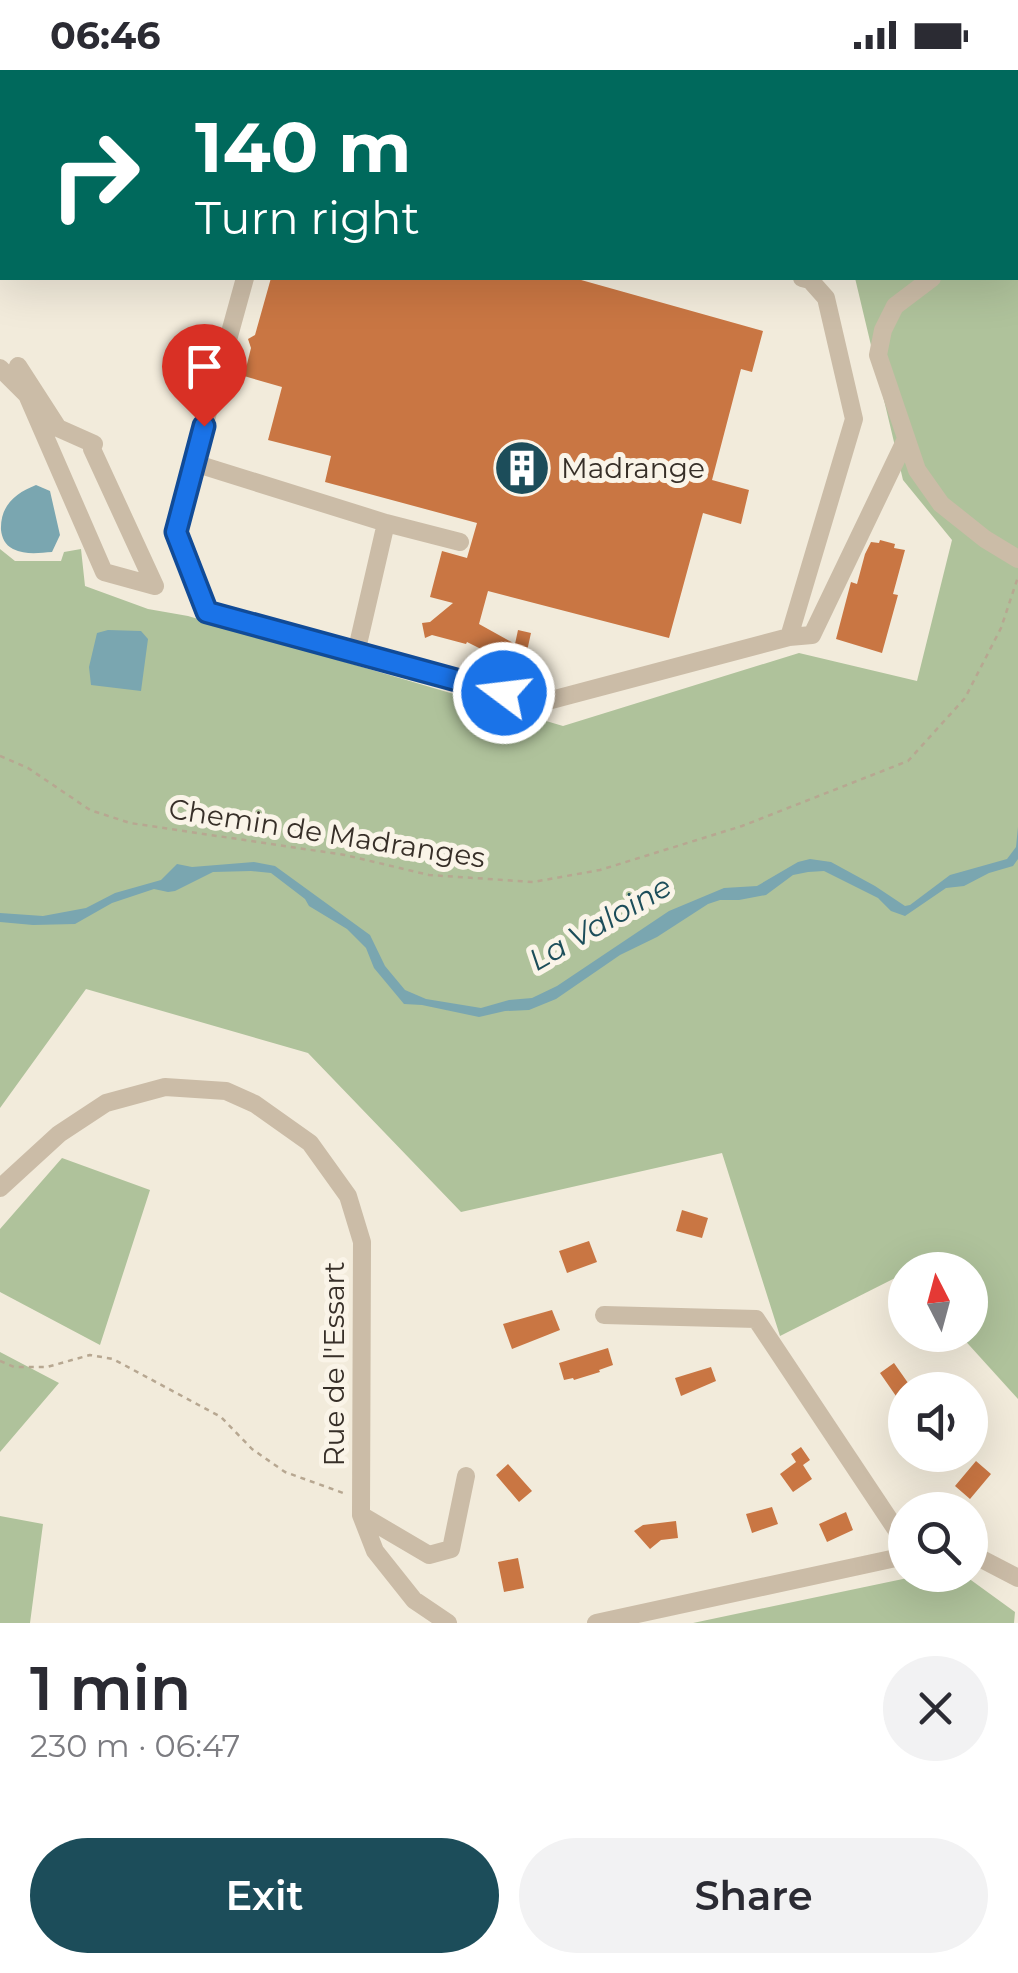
<!DOCTYPE html>
<html lang="en">
<head>
<meta charset="utf-8">
<style>
  :root { --surface:#fff; --page:#f2f2f3; --text:#2b2b33; --muted:#7c7c81; --accent:#1c4d5a }
  body { margin:0; font-family:Montserrat,sans-serif; background:var(--page); color:var(--text); height:100vh; display:flex; flex-direction:column; font-size:38px; white-space:nowrap }
  * { box-sizing:border-box; margin:0 }
  p { font-size:32px; color:var(--muted) }
  .icon { flex:none; width:55px; height:55px; fill:none; stroke:currentColor; stroke-width:2; stroke-linecap:round; stroke-linejoin:round }
  .map { position:relative; height:1553px; overflow:hidden }
  .drawer { display:flex; flex-direction:column; background:var(--surface); flex:1 }
  .drawer>* { flex:none }
  .banner { position:absolute; left:0px; top:0px; width:1020px; height:210px; box-shadow:0 10px 40px #0002; background:#00695c; color:#fff; overflow:hidden }
  .needle { width:65px; rotate:354deg }
  .tools { position:absolute; left:888px; top:1182px; display:grid; gap:20px }
  .tools a { display:grid; place-items:center; width:100px; height:100px; border-radius:50%; background:var(--surface); box-shadow:0 10px 40px #0002; font-size:50px }
  .pin { position:absolute; display:grid; place-items:center; width:85px; height:85px; color:#fff; margin:-102px -42px; border-radius:50% 50% 50% 0; rotate:-45deg; box-shadow:0 0 10px #0007 }
  .pin .icon { rotate:45deg }
  .me { position:absolute; width:110px; margin:-55px; rotate:285deg; stroke-linejoin:round; filter:drop-shadow(0 0 8px #0008) }
  .turn { display:flex; align-items:center; gap:35px; height:210px; padding:0 30px; font-size:45px }
  .turn .icon { width:130px; height:130px; stroke-width:2.5 }
  .turn b { display:block; font-size:70px; line-height:85px }
  .round { display:grid; place-items:center; flex:none; width:105px; height:105px; border-radius:52px; background:var(--page) }
  .headline { display:flex; align-items:center; justify-content:space-between; height:170px; padding:0 30px }
  h1 { font-size:60px; font-weight:600; line-height:75px }
  .cta { display:flex; gap:20px; margin-top:auto; padding:20px 30px }
  .cta a { flex:1; height:115px; border-radius:60px; background:var(--accent); color:#fff; font-size:40px; font-weight:600; line-height:115px; text-align:center }
  .cta a+a { background:var(--page); color:var(--text) }
  .status { display:flex; justify-content:space-between; align-items:center; height:70px; padding:0 50px; background:var(--surface); direction:ltr }
  .status svg { height:28px; fill:currentColor }
  .map>svg:first-child { display:block }
</style>
</head>
<body>
<div class="status"><b>06:46</b><svg viewBox="0 0 49 12"><path d="M0 12V9h3v3zM5 12V6h3v6zM10 12V3h3v9zM15 12V0h3v12zM26 1h20v11H26zM47 4h2v5h-2z"/></svg></div>
<div class="map">
<svg width="1018" height="1553" viewBox="0 0 1018 1553">
  <rect width="100%" height="100%" fill="#f2ebdb"/>
  <path fill="#afc29b" d="M447,0H1018V1329L960,1265H970V1200H905V1203L780,1266L722,1083L461,1142L308,983L86,919L0,1038V479L15,491H61L64,482L81,479L85,516L148,539L188,546L563,656L799,583L917,611L952,470L903,410L855,208H1018V2H446Z
    M62,1088L150,1120L100,1275L0,1222V1159Z
    M0,1282L59,1313L0,1382Z
    M0,1446L43,1454L30,1553H0Z
    M922,1505H964L1015,1542L1014,1553H693Z"/>
  <path fill="#7aa6b0" d="M36,415L50,421L60,465L52,482C39,483 25,485 13,479C5,475 2,468 1,460C0,435 16,423 36,415Z
    M108,560L141,561L148,569L141,621L91,615L89,597L97,563Z
    M1018,757V789L1013,796L989,803L964,816L946,818L905,846L891,841L878,828L824,801L808,802L793,805L766,825L739,830H720L708,834L657,867L620,885L556,929L529,940L505,941L479,947L422,935L404,934L374,898L366,878L347,859L309,836L305,829L271,803L251,801L213,802L175,821L168,822L154,819L112,833L75,854L33,855L0,852V843L43,846L86,838L115,823L161,810L177,794L192,797L254,792L275,796L370,865L385,896L405,920L426,929L481,938L509,930L532,928L557,916L669,841L724,818L757,816L798,792L810,789L831,792L875,816L905,836L910,835L950,805L1007,789L1016,777Z"/>
  <path fill="#c97643" d="M271,208H574L763,261L752,302L741,299L712,410L749,420L741,454L703,443L669,568L488,521L479,554L515,574L518,560L531,563L525,590L516,587L495,573L487,578L481,579L467,572L466,574L432,565L425,568L422,553L430,552L453,533L430,527L442,481L467,488L477,453L325,412L331,386L268,370L282,317L244,306L251,278L248,269L255,265Z
    M880,470L895,474L894,478L905,480L893,524L898,525L882,583L836,569L851,512L857,514L865,484L871,472L879,473Z
    M682,1140L708,1148L702,1168L676,1161Z
    M589,1171L597,1192L567,1203L559,1181Z
    M552,1240L560,1260L512,1279L503,1254Z
    M608,1278L613,1295L599,1300L600,1302L574,1310L573,1308L564,1310L559,1293Z
    M894,1293L913,1320H905V1339L880,1303Z
    M711,1297L716,1311L681,1326L675,1308Z
    M801,1377L810,1390L803,1395L812,1409L793,1422L780,1404L796,1392L791,1384Z
    M976,1391L991,1404L970,1429L955,1416Z
    M508,1394L532,1421L519,1432L496,1405Z
    M772,1437L778,1454L752,1463L746,1444Z
    M846,1442L853,1460L827,1472L819,1454Z
    M676,1451L678,1468L661,1470L650,1479L634,1461L643,1455Z
    M518,1488L524,1518L504,1522L498,1492Z"/>
  <g fill="none" stroke-linecap="round" stroke-linejoin="round">
    <path stroke="#b7a791" stroke-width="2.5" stroke-dasharray="5 5" stroke-linecap="butt" d="M0,686L28,698L90,740L130,753L345,785L429,805L533,812L600,800L742,756L908,691L965,628L1001,558L1018,507
      M0,1291L14,1297H47L90,1285L113,1289L221,1347L252,1379L285,1402L346,1424"/>
    <path stroke="#cbbca7" stroke-width="18" d="M272,0L274,2
      M977,0L978,2
      M136,2L139,0
      M208,2L209,0
      M300,2L301,0
      M0,123L2,122
      M245,208L175,462L207,543L540,633L789,567L854,349L826,228L810,210L802,208
      M932,208L895,236L883,260L878,285L917,400L941,434L985,469L1018,489
      M0,298L27,325L104,502L155,516L92,379L94,374L58,358L18,296
      M194,393L386,453L356,583
      M386,453L460,472
      M789,567L812,565L906,369
      M0,1118L59,1064L106,1033L165,1017L226,1021L255,1034L310,1073L348,1126L362,1172L361,1445L375,1481L414,1530L448,1553
      M604,1245L756,1249L905,1473
      M361,1445L429,1485L451,1479L466,1406
      M970,1483L1018,1508
      M596,1553L905,1486"/>
  </g>
  <g fill="none" stroke-linecap="round" stroke-linejoin="round">
    <g stroke="#114b97" stroke-width="25">
      <path id="route" d="M204,356L176,462L207,542L504,623"/>
    </g>
    <use href="#route" stroke="#1a73e8" stroke-width="18"/>
  </g>
  <defs>
    <g id="building-disc" transform="scale(2.875)"><circle r="9.5" fill="#1c4d5a" stroke="#faf4e8"/><path d="M-4-6H4V6H1V3H-1V6H-4ZM-2.5-4.3h1.7v1.8h-1.7ZM.8-4.3h1.7v1.8H.8ZM-2.5-1h1.7V.8h-1.7ZM.8-1h1.7V.8H.8Z" fill="#fff"/></g>
  </defs>
  <g fill-rule="evenodd">
    <use href="#building-disc" x="522" y="398"/>
  </g>
  <g text-anchor="middle" dominant-baseline="central" stroke-width="10" stroke-linejoin="round" paint-order="stroke">
    <g font-size="28" fill="#372f28" stroke="#faf4e8" text-anchor="start">
      <text x="561" y="398">Madrange</text>
    </g>
    <g font-size="28" fill="#372f28" stroke="#faf4e8">
      <text transform="translate(327 763) rotate(9)">Chemin de Madranges</text>
      <text transform="translate(334 1294) rotate(-90)">Rue de l'Essart</text>
    </g>
    <g font-size="30" font-style="italic" fill="#1c4d5a" stroke="#faf4e8">
      <text transform="translate(600 853) rotate(-30)">La Valoine</text>
    </g>
  </g>
</svg>
<div class="tools">
<a><svg class="needle" viewBox="-14 -14 28 28"><path d="M0-13l5 13h-10z" fill="#e53935"/><path d="M0 13l5-13h-10z" fill="#7c7c81"/></svg></a>
<a><svg class="icon" aria-label="sound" viewBox="0 0 24 24"><path d="M4 9h4l5-4v14l-5-4H4zM17 9q2 3 0 6"/></svg></a>
<a><svg class="icon" aria-label="search" viewBox="0 0 24 24"><circle cx="10" cy="10" r="6"/><path d="M15 15l6 6"/></svg></a>
</div>
<div class="pin" style="left:204px;top:356px;background:#d93025"><svg class="icon" aria-label="arrive" viewBox="0 0 24 24"><path d="M6 21V4h12l-3 4 3 4H6"/></svg></div>
<svg class="me" style="left:504px;top:623px" viewBox="-20 -20 40 40"><circle r="17" fill="#1a73e8" stroke="#fff" stroke-width="3"/><path d="M0-11L8 9 0 5-8 9z" fill="#fff"/></svg>
<div class="banner">
<div class="turn"><svg class="icon" aria-label="right" viewBox="0 0 24 24"><path d="M7 20v-9h11M14 6l5 5-5 5"/></svg><div><b>140 m</b>Turn right</div></div>
</div>
</div>
<section class="drawer">
<div class="headline"><div><h1>1 min</h1><p>230 m · 06:47</p></div><a class="round"><svg class="icon" aria-label="close" viewBox="0 0 24 24"><path d="M6 6l12 12M18 6L6 18"/></svg></a></div>
<div class="cta"><a>Exit</a><a>Share</a></div>
</section>
</body>
</html>
